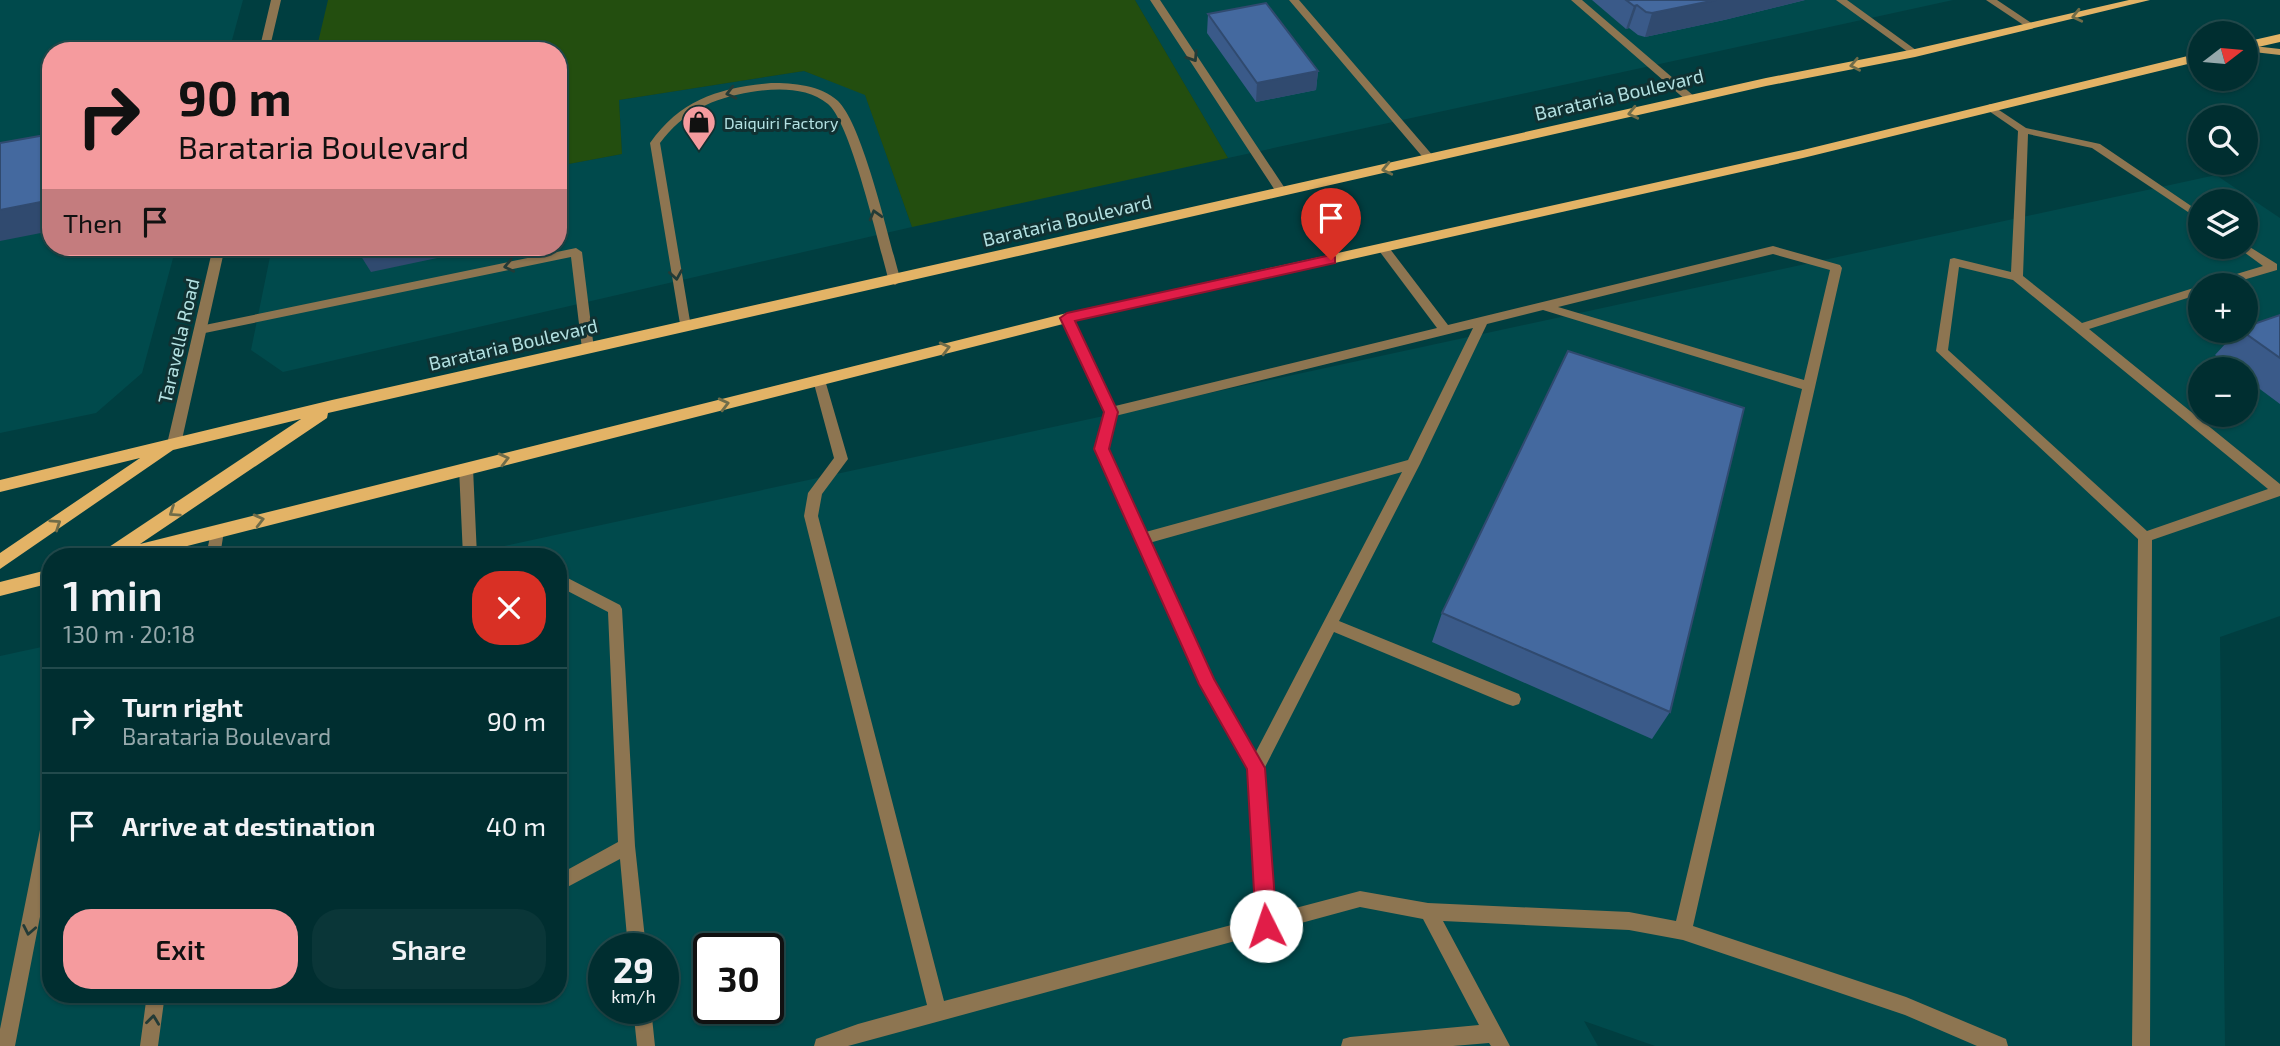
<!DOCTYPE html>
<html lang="en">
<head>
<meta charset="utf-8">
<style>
  :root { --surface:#002e30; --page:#0a3638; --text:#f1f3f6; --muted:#95a8ab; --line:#224a4c; --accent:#f59b9e }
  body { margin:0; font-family:"Exo 2",sans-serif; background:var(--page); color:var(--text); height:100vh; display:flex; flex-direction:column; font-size:26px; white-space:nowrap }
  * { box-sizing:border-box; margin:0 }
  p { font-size:23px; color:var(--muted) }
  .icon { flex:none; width:38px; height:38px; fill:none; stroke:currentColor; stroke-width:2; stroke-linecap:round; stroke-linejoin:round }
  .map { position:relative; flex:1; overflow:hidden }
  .details { position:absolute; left:42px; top:548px; width:525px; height:455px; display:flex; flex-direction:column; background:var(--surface); border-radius:28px; box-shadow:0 2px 5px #0004,0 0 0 2px var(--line) }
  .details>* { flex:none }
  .hud { position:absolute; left:42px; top:42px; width:525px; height:214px; border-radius:28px; box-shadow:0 2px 5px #0004,0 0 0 2px var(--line); background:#f59b9e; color:#111; overflow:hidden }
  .needle { width:46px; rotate:74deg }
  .controls { position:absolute; left:2188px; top:21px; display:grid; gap:14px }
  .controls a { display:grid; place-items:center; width:70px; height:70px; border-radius:50%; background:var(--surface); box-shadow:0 2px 5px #0004,0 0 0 2px var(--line); font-size:35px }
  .speed { position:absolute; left:588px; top:933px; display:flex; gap:14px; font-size:35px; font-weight:700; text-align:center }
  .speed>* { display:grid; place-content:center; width:91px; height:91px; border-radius:50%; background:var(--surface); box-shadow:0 2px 5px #0004,0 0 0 2px var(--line); line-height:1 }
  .speed small { font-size:18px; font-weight:400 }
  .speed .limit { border:4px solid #111; border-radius:10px; background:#fff; color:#111 }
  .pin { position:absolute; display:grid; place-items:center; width:60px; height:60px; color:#fff; margin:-72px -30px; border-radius:50% 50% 50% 0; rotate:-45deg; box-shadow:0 0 7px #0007 }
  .pin .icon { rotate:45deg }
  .me { position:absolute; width:77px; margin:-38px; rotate:356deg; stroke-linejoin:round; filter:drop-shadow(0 0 5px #0008) }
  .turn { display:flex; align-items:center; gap:24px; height:147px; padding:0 21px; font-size:32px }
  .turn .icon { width:91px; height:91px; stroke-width:2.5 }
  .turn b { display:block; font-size:49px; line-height:60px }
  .then { display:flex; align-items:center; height:66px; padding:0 21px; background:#0003; gap:14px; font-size:26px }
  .round { display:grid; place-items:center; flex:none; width:74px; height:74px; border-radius:28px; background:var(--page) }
  .summary { display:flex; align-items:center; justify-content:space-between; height:119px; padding:0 21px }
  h1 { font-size:42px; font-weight:600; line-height:52px }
  .button { display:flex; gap:14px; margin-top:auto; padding:14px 21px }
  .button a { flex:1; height:80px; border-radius:28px; background:var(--accent); color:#111; font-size:28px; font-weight:600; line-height:80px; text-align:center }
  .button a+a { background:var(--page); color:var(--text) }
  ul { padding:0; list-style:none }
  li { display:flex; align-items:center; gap:21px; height:105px; padding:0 21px; border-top:2px solid var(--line) }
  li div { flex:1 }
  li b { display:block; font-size:26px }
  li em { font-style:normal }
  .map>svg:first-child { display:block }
</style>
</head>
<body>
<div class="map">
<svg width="2280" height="1046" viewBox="0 0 2280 1046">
  <rect width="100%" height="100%" fill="#003e40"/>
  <path fill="#004a4c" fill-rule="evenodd" d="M0,0H243L229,51H51V247H176L142,373L96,413L0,433Z
    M1135,0H1953L1228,158Z
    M804,71L865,94L912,227L283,372L251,350L272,247H558V166L622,154L619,100Z
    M2216,175L2280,218V616L2220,637L2225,1046H1655L1584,1021L1598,1046H0V656L51,645V994H558V556H458ZM2200,201H2245V247H2200ZM2200,285H2245V331H2200ZM2200,369H2245V415H2200ZM604,948H663V1008H604ZM709,948H768V1008H709Z"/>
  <path fill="#234e0f" d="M328,0H1135L1228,158L912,227L865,95L804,71L619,100L622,154L558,166V51H316Z"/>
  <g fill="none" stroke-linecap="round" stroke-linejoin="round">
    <path fill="#8d7551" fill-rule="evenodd" d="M1150,0H1160L1288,193L1286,195H1278Z
      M1289,0H1299L1434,157V161H1426Z
      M1571,0H1582L1695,97V101H1687Z
      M1836,0H1847L1920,53L1912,55Z
      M1986,0H1997L2036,26L2028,28Z
      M771,83C793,83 821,85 838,101C864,127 889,242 901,281L895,285L889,281C879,247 851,123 828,104C807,87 777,88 751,92C713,98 683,112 660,143L691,327L689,330H681L650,143C681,99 719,88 771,83Z
      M1990,104L2026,128L2100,144L2200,212V220L2092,148L2028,134L2023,276L2082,323L2200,286V294L2089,329L2280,484V496L2152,540L2150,1046H2132L2138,539L1936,351L1950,259L1954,258L2011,272L2018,131L1986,109L1985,107ZM1959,267L2013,280L2268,489L2147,531L1948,350Z
      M1383,244L1387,245L1448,325L1773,246L1840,265L1842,268L1693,926L1906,997L2006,1039L2008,1046H1977L1905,1015L1683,940L1629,930L1443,921L1510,1046H1491L1489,1043L1453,1046H1341L1343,1039L1350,1037L1479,1025L1423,919L1360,907L848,1046H814L816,1039L858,1024L927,1005L804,516L808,493L834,458L813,380L819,376L825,380L848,459L822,494L818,516L944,1001L1360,891L1428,903L1629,912L1676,921L1802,389L1543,310L1487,324L1420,464L1339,621L1519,694L1521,699L1519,704L1513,706L1507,704L1334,632L1262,773L1256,775L1250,773L1248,768L1250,763L1402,472L1142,545L1137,543L1135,539L1137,535L1142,533L1408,460L1473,328L1111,417L1105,412L1111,407L1437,328L1377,248ZM1773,254L1830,270L1804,380L1558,307Z
      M2245,244L2277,264V270L2226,285H2208L2210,282L2263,266L2237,247H2245Z
      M576,248L582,252L594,349L588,353L582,349L571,257L200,334L194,330L200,326Z
      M466,463L473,468L477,556H463L459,468Z
      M558,573L620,605L622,609L635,846L646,948H628L620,859L558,892V875L618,842L608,612L558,586Z
      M633,1008H651L655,1046H637Z"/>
    <path fill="#8d7551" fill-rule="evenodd" d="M271,0H281L269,51H259Z
      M213,247H225L181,444L174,449L167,444Z
      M1067,314L1073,318L1117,412L1108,448L1213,680L1264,768L1275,926L1272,932L1266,935L1260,932L1257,926L1248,769L1199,684L1094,448L1105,412L1061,318Z
      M217,526L222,527L224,531L220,556H206L212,527Z
      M51,807V860L15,1046H0V1029L43,815L45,810Z
      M147,994H165L158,1046H140Z"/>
    <path fill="#be985d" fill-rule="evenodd" d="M2245,45L2280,49V55L2245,51Z"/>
    <path fill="#e3b366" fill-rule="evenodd" d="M2129,0H2150L1915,57L1766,86L328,413L327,418L140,544L1067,313L1803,150L2200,53V61L1803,158L1067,323L148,556H100L103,551L301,419L173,450L0,569V553L140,458L0,492V480L332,400L1766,78L1915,49Z
      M2280,34V42L2245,50V42Z
      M51,569V583L0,596V582Z"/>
  </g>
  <path fill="#3a5a89" d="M1592,0H1805L1724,20L1645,37L1638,35L1629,28L1626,29Z
    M1208,14L1318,71L1316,90L1256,102L1207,33Z
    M2280,315V404L2245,378V369H2233L2215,355L2237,331H2245Z
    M1442,613L1670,712L1652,739L1432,642Z"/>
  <path fill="#304a6f" d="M1716,0H1805L1724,20L1645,37L1652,13Z
    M1637,5L1629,28L1626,29L1634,6Z
    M1318,71L1316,90L1256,102L1257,83Z
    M51,200V231L0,241V210Z
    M387,247H489L371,272L359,253Z"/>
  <path fill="#44699f" stroke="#304a6f" stroke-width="2" d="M1626,0H1716L1652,13L1646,12L1637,5L1634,6Z
    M1266,3L1318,71L1257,83L1208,14Z
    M51,134V200L0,210V143Z
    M359,247H387L359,253Z
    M2280,315V358L2242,331H2245V327Z
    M1568,351L1744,408L1670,712L1442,613Z"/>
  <defs><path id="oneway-chevron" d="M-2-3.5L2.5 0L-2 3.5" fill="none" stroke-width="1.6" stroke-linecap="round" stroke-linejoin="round" transform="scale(1.75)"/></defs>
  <g stroke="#6f6c49">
    <use href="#oneway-chevron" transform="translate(2077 16) rotate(167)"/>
    <use href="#oneway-chevron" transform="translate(1855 65) rotate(169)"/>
    <use href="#oneway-chevron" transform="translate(1633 113) rotate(167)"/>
    <use href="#oneway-chevron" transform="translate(1387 169) rotate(167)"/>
    <use href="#oneway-chevron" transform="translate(945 348) rotate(-14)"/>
    <use href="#oneway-chevron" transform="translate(724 404) rotate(-14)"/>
    <use href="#oneway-chevron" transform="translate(504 459) rotate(-14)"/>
    <use href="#oneway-chevron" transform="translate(174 512) rotate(146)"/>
    <use href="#oneway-chevron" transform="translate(259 520) rotate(-14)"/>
    <use href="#oneway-chevron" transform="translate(56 524) rotate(-34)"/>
  </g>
  <g stroke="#233b37">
    <use href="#oneway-chevron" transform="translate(1193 57) rotate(57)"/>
    <use href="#oneway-chevron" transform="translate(731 93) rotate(166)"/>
    <use href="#oneway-chevron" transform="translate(875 215) rotate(-106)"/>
    <use href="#oneway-chevron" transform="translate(509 266) rotate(168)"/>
    <use href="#oneway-chevron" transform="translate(676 275) rotate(81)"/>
    <use href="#oneway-chevron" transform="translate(29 930) rotate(101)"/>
    <use href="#oneway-chevron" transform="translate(153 1020) rotate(-83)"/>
  </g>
  <path fill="#e11d48" stroke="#92132f" stroke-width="2" d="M1331,255L1335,257V263L1075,321L1118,412L1109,449L1214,679L1265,768L1277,926L1274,933L1266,935L1259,933L1256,926L1247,769L1199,684L1094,449L1104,412L1060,318L1067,313Z"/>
  <defs>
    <g id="shop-pin" transform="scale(1.75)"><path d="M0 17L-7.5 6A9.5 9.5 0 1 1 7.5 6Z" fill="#f59b9e" stroke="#103132"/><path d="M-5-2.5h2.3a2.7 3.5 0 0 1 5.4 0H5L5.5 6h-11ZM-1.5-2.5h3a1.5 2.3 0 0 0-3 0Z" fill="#111"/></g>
  </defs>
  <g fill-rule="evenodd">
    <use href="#shop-pin" x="699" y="122"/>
  </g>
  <g text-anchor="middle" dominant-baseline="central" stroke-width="6" stroke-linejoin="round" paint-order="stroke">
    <g font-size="16" fill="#b3e1e2" stroke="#103132" text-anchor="start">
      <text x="724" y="122">Daiquiri Factory</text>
    </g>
    <g font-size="19" fill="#b3e1e2" stroke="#103132">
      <text transform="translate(1619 94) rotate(-13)">Barataria Boulevard</text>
      <text transform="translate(1067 220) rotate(-13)">Barataria Boulevard</text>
      <text transform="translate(178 341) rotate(-77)">Taravella Road</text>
      <text transform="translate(513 344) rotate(-13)">Barataria Boulevard</text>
    </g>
  </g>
</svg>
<div class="controls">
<a><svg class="needle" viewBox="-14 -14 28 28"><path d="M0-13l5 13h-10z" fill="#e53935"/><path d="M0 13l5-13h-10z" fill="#95a8ab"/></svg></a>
<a><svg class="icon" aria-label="search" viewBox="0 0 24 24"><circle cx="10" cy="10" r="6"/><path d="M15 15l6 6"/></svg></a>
<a><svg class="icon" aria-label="layers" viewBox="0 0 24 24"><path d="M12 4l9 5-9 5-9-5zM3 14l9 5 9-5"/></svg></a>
<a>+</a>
<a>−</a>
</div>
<div class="speed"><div>29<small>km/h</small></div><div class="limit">30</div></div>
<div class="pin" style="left:1331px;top:260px;background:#d93025"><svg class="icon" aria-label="arrive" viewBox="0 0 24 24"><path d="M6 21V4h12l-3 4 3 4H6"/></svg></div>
<svg class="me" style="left:1266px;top:926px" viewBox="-20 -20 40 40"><circle r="19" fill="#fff"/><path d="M0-13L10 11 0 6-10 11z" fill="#e11d48"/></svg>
<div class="hud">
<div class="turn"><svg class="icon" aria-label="right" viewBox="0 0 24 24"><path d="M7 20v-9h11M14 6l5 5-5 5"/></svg><div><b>90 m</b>Barataria Boulevard</div></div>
<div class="then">Then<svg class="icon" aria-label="arrive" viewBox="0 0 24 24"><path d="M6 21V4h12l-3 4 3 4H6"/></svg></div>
</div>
<section class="details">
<div class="summary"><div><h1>1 min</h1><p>130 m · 20:18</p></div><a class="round" style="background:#d93025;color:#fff"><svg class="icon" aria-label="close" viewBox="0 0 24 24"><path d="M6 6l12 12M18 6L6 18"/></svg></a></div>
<ul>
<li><svg class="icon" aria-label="right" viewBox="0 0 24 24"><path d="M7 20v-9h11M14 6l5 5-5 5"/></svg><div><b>Turn right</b><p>Barataria Boulevard</p></div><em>90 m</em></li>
<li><svg class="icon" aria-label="arrive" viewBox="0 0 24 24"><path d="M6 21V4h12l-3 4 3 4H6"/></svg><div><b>Arrive at destination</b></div><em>40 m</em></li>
</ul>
<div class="button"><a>Exit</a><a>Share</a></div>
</section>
</div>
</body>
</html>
